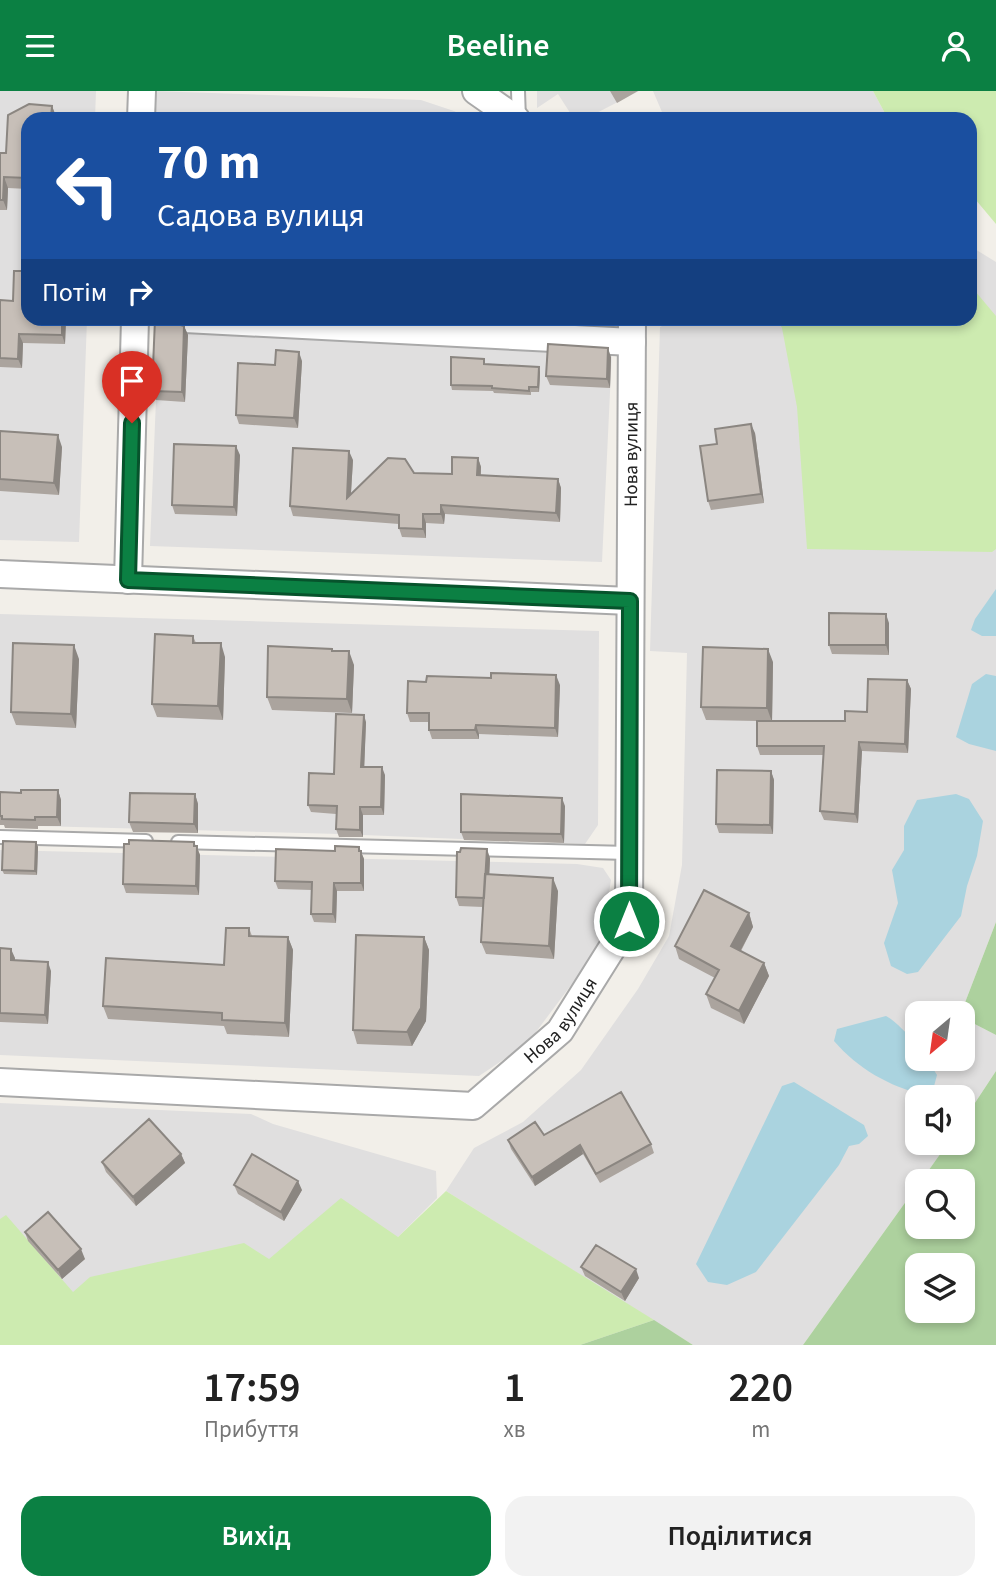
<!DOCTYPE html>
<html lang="uk">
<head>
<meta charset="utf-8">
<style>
  :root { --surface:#fff; --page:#f2f2f2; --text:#222; --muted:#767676; --accent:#0b8043 }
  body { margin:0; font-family:"Source Sans 3",sans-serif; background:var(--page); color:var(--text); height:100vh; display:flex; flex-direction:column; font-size:26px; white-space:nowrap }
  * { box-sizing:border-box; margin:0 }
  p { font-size:23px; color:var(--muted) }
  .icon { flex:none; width:38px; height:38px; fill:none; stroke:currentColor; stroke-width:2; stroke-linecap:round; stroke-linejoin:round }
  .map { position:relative; height:1254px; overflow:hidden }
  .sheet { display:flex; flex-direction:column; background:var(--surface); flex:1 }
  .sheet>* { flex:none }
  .top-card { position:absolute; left:21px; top:21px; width:956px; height:214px; border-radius:21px; box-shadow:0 4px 10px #0003; background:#1a4fa0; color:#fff; overflow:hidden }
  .needle { width:46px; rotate:209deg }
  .controls { position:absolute; left:905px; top:910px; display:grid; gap:14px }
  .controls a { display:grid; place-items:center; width:70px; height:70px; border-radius:14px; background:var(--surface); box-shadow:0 4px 10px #0003; font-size:35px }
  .pin { position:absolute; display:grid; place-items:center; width:60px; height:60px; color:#fff; margin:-72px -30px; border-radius:50% 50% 50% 0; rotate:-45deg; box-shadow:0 0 7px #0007 }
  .pin .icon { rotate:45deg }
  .me { position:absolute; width:77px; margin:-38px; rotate:0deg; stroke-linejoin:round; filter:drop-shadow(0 0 5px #0008) }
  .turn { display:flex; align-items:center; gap:24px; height:147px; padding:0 21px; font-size:32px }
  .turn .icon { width:91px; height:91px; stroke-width:2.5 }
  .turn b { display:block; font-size:49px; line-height:60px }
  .then { display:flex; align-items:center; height:66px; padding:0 21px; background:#0003; gap:14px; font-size:26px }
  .eta { display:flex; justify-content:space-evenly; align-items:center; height:119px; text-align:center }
  .eta b { font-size:42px; font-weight:600; line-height:49px }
  .primary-button { display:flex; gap:14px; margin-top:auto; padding:14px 21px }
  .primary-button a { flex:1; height:80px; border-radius:21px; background:var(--accent); color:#fff; font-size:28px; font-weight:600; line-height:80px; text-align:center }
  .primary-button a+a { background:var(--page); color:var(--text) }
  header { display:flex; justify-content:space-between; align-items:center; height:91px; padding:0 21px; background:var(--accent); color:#fff; font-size:32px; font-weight:600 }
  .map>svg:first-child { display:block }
</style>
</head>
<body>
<header><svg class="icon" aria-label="menu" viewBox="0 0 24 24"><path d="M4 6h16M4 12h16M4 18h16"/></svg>Beeline<svg class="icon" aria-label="person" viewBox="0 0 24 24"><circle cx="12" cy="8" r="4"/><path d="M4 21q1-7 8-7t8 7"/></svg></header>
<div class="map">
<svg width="996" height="1254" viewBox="0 0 996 1254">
  <rect width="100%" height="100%" fill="#f2efe9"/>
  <path fill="#e0dfdf" d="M0,0H96L95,28H28V228H87L79,451L0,449Z
    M153,0L421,9L454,20L469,28H152Z
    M537,0H639L585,28H574L558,3L537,17Z
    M653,0H873L888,28H665Z
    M970,155L996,171V831L961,922H917V968H962L963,927L996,944V980L963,1030L962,1006H917V1052H948L921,1090H917V1095L803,1254H693L446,1100L474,1057L523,1031L581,979L638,898L669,845L682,774L687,562L650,560L660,236L677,228H970Z
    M365,228H610L611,239Z
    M159,235L612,259L602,471L150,455Z
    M0,523L599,540L598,734L585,753L339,743L0,734Z
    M0,759L577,773L603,777L611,789L601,854L527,953L479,985L0,964Z
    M0,1012L251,1023L273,1033L436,1080L437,1107L386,1158L281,1254H0Z"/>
  <path fill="#cdebb0" d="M873,0H996V133L970,102V28H888Z
    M970,194L996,225V458L992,461L807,458L797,316L782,237L777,228H970Z
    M446,1100L654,1229L580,1254H0V1128L6,1124L73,1201L90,1186L244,1152L269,1168L341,1107L398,1146Z"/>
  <path fill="#add19e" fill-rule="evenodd" d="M996,831V944L963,927L961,922Z
    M996,980V1254H803L917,1095V1136H962V1090H921L948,1052H962L963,1030ZM917,1174H962V1220H917Z
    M654,1229L693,1254H580Z"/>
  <path fill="#aad3df" d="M996,498V545H982L971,539L975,528Z
    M986,583L996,585V660L969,653L956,646L972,593Z
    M956,703L969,708L983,730L977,765L967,795L961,825L918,881L907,883L891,875L884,852L898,812L892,779L904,759V735L917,709Z
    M886,925C899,932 905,943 917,951V968H933L932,976L937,984L933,999L924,1004C889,995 858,978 834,950L837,938Z
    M794,991L864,1034L868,1045L859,1053L849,1055L839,1074L756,1181L727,1194L708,1191L696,1173L782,995Z"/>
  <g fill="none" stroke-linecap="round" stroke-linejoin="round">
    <g stroke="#a9a9a9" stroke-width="16">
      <path id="lane" d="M518,0L519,28
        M0,746L146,750
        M178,751L629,762"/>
    </g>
    <g stroke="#a9a9a9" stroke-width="30">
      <g id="street">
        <path d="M476,0L516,28"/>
        <path d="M141,28L142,0"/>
        <path d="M185,228L632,251"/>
        <path d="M0,483L630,510"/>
        <path d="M128,489L135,228"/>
        <path id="s1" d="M0,991L473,1015L560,940L629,830L632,228"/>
      </g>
    </g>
    <use href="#lane" stroke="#fff" stroke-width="12"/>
    <use href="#street" stroke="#fff" stroke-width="26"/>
  </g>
  <path fill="#aba49e" d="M610,0H638L617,12Z
    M29,13L52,15L56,27L71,28H28V98L8,97L7,119H0V62H6L8,24Z
    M0,209L28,228H66L65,253L23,252L22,277L0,276Z
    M174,232L184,235L188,244L185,311L156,309L152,300Z
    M611,266L610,297L550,294L546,285Z
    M302,270L298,337L239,333L236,324L275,274Z
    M486,273L540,281L539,301H531V304L494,302L493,300L452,299L451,294Z
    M0,340L62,356L59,404L0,400Z
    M755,342L764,412L711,419L708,410L717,353Z
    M240,364L237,425L175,423L172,414Z
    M478,367L481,376V384L558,388L561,397L560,431L445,423L444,433L426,432V447L402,446L399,437V433L293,425L290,415L353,369L351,403L414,382L452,383Z
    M889,532V564L832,563L829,554Z
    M193,545L196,552L225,566L223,629L157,626L152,613Z
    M332,560L354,574L352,622L272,619L267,606Z
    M79,568L76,637L16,634L11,621Z
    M773,571L772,630H845L867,621L907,589L911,598L908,662L862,660L858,732L824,729L820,720L824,664H760L757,655V630L706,629L701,616Z
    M560,594L558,646L479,643V648H432L429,639V631H410L407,622Z
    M366,631L364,676L385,684L384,724H363V746H339L336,738V723L311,721L308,714L334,683Z
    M771,680L774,689L773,743L719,742L716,733Z
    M58,699L61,709V735H38V738L5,737L4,734H0V701L21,702Z
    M195,703L198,713V742L133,741L129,731Z
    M565,715L564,752L464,749L461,741Z
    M36,751L38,756L37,784L4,783L2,779Z
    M129,753L197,755L200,764L199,804L126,802L123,793Z
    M359,756L364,768V800H337L336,832L314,831L311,823L312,799L278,798L275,790Z
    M490,767L489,783L558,800L554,868L486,863L481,851L483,816L459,815L456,806Z
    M749,822L753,836L741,860L764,872L769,885L744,933L711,917L706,903L715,887L679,868L675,855Z
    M249,837L252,845L288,846L293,859L289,946L227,943L224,935L108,928L103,915L224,874Z
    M424,846L429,859L426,930L412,955L357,953L353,939Z
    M0,857L15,867V869L51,880L48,933L0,931Z
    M544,1044L651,1053L654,1062L600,1092L583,1063L535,1095L511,1058L508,1049Z
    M181,1063L185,1072L136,1115L106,1081L102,1071Z
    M234,1094L302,1099L284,1130L238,1103Z
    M25,1141L85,1168L62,1188L28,1150Z
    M581,1176L639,1187L625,1210L585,1185Z"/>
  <path fill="#8b8681" d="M52,15L56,25V28L51,27Z
    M4,86L8,97L7,119L3,109Z
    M62,228H66L65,253L62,244Z
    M184,235L188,244L185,311L182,301Z
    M19,243L23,252L22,277L18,268Z
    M608,257L611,266L610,297L607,288Z
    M299,261L302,270L298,337L294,327Z
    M539,276L540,281L539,301L538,296Z
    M751,333L755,342L764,412L761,403Z
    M58,344L62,356L59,404L54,392Z
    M236,355L240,364L237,425L234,416Z
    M349,360L353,369L350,416L347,407Z
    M478,367L481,376L480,393L477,384Z
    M558,388L561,397L560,431L556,422Z
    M441,414L445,423L444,433L441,423Z
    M423,423L426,432V447L423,438Z
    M886,523L889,532V564L886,554Z
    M221,552L225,566L223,629L218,615Z
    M74,554L79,568L76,637L71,623Z
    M768,558L773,571L772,631L767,617Z
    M349,560L354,574L352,622L347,608Z
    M556,584L560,594L558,646L555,637Z
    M907,589L911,598L908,662L905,653Z
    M364,624L366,631L364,683L361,676Z
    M476,634L479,643V648L475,639Z
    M859,651L862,660L858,732L855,723Z
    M382,676L385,684L384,724L381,716Z
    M771,680L774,689L773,743L770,734Z
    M58,699L61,709V735L57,726Z
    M195,703L198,713V742L194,733Z
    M562,707L565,715L564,752L561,743Z
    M360,716L363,724V746L360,739Z
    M36,751L38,756L37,784L35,780Z
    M194,751L200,764L199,804L196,795Z
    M359,756L364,768V800L361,792Z
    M487,758L490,767L488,816L485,807Z
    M553,787L558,800L554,868L549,855Z
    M334,792L337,800L336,832L333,823Z
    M749,822L753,836L736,868L731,855Z
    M288,846L293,859L289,946L285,932Z
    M424,846L429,859L426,930L412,955L407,941Z
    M11,858L15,867L14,878L11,869Z
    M48,871L51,880L48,933L45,924Z
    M764,872L769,885L744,933L739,920Z
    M580,1054L583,1063L535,1095L532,1086Z
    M181,1063L185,1072L136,1115L133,1106Z
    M298,1090L302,1099L284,1130L281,1121Z
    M81,1158L85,1168L62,1188L58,1179Z
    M636,1178L639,1187L625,1210L621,1201Z"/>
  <path fill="#c7bfb8" stroke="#8b8681" stroke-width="2" d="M29,13L52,15L51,27L71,28H28V87L4,86L3,109H0V62H6L8,24Z
    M14,180H28V228H62V244L19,243L18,268L0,267V209L13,210Z
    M155,228H169L174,232L184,235L182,301L152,300Z
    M548,253L608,257L607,288L546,285Z
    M276,259L299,261L294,327L236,324L238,272L275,274Z
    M451,266L484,268V273L539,276L538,296H529V300L492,297V295L451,294Z
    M751,333L761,403L708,410L700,355L717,353L715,338Z
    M0,340L58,344L54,392L0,388Z
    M174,353L236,355L234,416L172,414Z
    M293,357L349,360L347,407L388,367L405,368L414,382L452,383V366L478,367L477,384L558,388L556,422L441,414V423H423V438L399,437V424L290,415Z
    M829,522L886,523V554H829Z
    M155,543L193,545V552H221L218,615L152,613Z
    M13,552L74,554L71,623L11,621Z
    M268,555L332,558V560H349L347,608L267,606Z
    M703,556L768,558L767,617L701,616Z
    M491,582L556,584L555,637L476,634L475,639H429V622H407L408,590L426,591L427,585L491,587Z
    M868,588L907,589L905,653L859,651L855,723L820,720L824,655H757V630H845V620L867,621Z
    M336,623L364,624L361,676H382L381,716H360V739L336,738L337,715L308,714L309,682L334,683Z
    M717,679L771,680L770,734L716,733Z
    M21,699H58L57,726H35V729L2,728V725H0V701L21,702Z
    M130,702L195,703L194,733L129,731Z
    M461,703L562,707L561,743L461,741Z
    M129,749L194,751V755H197L196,795L123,793L124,753H129Z
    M3,750L36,751L35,780L2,779Z
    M335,755L359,756V760H361V792H334L333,823H311L312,791L275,790L276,758L335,760Z
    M461,757L487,758L484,807L456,806L457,761H460Z
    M485,783L553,787L549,855L481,851Z
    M704,799L749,822L731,855L764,872L739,920L706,903L719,879L675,855Z
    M226,837H249V845L288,846L285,932L222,929V922L103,915L106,867L224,874Z
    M356,844L424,846L421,917L407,941L353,939Z
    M0,857L11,858V869L48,871L45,924L0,922Z
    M621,1001L651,1053L596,1083L580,1054L532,1086L508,1049L535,1031L544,1044Z
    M149,1028L181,1063L133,1106L102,1071Z
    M252,1063L298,1090L281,1121L234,1094Z
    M48,1121L81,1158L58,1179L25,1141Z
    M596,1154L636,1178L621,1201L581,1176Z"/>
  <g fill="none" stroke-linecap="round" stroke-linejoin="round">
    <g stroke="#07532c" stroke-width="18">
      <path id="route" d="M132,332L128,489L630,510L629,830"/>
    </g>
    <use href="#route" stroke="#0b8043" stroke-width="12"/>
  </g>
  <g text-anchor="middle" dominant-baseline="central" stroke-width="6" stroke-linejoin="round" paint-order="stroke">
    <g font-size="19" fill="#222" stroke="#fff">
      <text stroke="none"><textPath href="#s1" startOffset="1185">Нова вулиця</textPath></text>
      <text stroke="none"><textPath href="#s1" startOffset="597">Нова вулиця</textPath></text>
    </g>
  </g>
</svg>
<div class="controls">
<a><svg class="needle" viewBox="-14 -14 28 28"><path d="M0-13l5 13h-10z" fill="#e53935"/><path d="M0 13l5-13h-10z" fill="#767676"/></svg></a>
<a><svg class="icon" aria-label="sound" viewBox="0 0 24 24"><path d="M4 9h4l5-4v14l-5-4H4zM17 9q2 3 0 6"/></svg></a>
<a><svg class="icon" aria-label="search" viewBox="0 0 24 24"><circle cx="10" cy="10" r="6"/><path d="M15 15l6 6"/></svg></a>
<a><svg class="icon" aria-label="layers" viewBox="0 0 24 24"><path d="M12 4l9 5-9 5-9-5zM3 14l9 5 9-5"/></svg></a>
</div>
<div class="pin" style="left:132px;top:332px;background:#d93025"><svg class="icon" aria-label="arrive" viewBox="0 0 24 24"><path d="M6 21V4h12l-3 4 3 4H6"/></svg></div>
<svg class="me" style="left:629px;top:830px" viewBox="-20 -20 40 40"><circle r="17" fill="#0b8043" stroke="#fff" stroke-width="3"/><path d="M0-11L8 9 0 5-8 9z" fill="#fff"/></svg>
<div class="top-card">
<div class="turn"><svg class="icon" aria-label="left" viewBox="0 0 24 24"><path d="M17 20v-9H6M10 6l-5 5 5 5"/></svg><div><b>70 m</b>Садова вулиця</div></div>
<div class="then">Потім<svg class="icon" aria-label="right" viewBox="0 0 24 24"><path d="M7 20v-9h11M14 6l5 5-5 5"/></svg></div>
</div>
</div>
<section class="sheet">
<div class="eta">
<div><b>17:59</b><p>Прибуття</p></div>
<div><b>1</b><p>хв</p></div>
<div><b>220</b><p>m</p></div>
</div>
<div class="primary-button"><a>Вихід</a><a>Поділитися</a></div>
</section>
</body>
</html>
